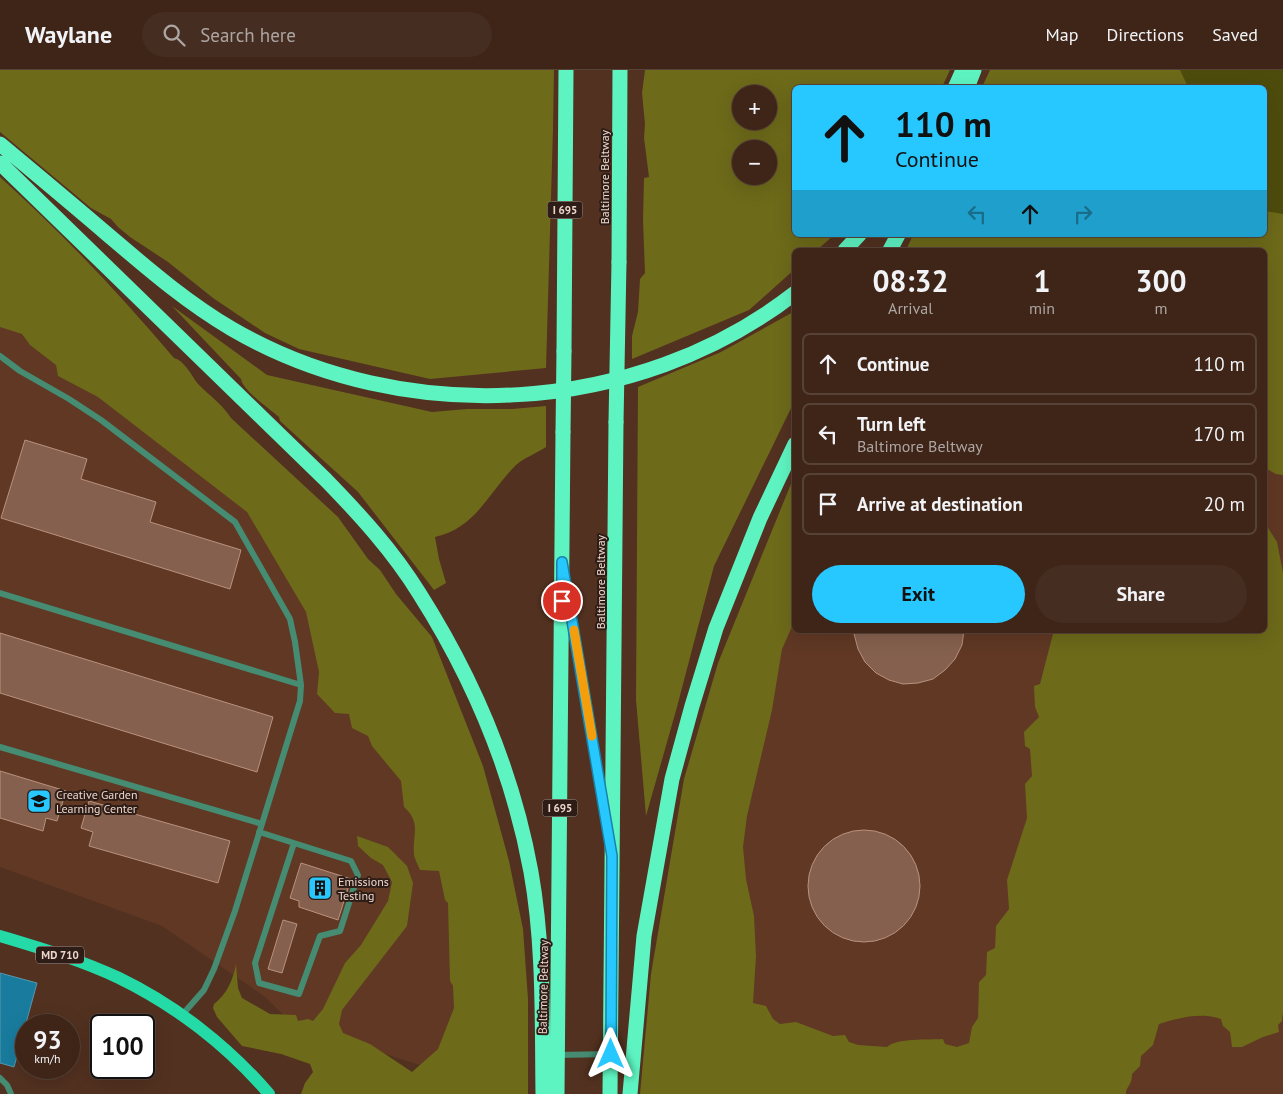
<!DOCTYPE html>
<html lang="en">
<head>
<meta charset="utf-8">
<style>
  :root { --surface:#3e2518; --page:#452d21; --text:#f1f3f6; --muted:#ada5a2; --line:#574237; --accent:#27c8ff }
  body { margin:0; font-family:"PT Sans",sans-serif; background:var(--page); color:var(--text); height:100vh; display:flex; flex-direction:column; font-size:19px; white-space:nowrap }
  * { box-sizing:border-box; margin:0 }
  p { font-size:16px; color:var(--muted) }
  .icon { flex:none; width:28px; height:28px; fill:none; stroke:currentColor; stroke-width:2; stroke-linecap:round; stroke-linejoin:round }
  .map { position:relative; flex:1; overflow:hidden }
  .panel { position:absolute; left:792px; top:178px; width:475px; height:385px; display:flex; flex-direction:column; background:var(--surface); border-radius:8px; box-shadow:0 5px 20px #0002,0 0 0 1px var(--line) }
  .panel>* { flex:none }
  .top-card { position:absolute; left:792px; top:15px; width:475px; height:152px; border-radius:8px; box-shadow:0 5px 20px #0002,0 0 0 1px var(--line); background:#27c8ff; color:#111; overflow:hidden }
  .fabs { position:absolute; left:732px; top:15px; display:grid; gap:10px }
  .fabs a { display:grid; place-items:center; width:45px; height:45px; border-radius:50%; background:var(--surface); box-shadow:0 5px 20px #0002,0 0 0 1px var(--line); font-size:25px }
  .speed { position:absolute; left:15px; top:944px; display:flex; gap:10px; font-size:25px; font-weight:700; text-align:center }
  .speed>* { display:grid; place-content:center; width:65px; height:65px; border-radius:50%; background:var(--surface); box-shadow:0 5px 20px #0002,0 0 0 1px var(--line); line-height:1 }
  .speed small { font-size:12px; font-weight:400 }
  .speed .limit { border:2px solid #111; border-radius:8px; background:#fff; color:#111 }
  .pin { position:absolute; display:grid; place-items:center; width:42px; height:42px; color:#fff; margin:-21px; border:2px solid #fff; border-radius:50%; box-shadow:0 1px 5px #0007 }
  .me { position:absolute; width:55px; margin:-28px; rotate:0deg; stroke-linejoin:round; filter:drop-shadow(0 0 4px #0008) }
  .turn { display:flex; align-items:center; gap:18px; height:105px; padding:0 20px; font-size:22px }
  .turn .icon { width:65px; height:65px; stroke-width:2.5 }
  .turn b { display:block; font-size:35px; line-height:42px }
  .lanes { display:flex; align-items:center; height:48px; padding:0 20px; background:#0003; justify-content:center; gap:25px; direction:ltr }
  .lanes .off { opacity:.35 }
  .eta { display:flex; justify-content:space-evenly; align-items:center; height:85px; text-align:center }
  .eta b { font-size:30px; font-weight:700; line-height:35px }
  .primary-button { display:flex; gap:10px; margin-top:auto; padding:10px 20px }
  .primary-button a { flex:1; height:58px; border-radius:30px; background:var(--accent); color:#111; font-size:20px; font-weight:700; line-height:58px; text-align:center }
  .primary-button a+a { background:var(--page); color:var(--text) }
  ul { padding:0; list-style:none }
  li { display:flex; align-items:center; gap:15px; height:62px; margin:0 10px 8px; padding:0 10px; border:2px solid var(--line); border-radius:8px }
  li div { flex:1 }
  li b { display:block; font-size:19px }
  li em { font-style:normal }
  header { display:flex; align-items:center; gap:30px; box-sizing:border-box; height:70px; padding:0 25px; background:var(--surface); border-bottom:1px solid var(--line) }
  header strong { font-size:24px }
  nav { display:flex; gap:28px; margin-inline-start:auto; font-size:18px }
  .search { width:350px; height:45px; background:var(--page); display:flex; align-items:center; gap:12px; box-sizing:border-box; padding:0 18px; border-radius:28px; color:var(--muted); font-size:19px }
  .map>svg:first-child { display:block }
</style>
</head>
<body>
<header>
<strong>Waylane</strong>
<div class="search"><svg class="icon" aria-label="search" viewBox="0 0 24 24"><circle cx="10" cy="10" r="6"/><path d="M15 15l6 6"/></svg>Search here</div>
<nav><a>Map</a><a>Directions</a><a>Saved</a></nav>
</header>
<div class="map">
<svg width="1283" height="1024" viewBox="0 0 1283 1024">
  <rect width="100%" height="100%" fill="#523120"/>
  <path fill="#603824" d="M1283,170V1024H703L714,766L795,523V560H1265V180Z
    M0,218L305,480L451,800L468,1010L295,956L264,926L162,856L0,797Z"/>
  <path fill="#4e4c0c" d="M996,0H1283V170L1151,180H912L919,165H1265V18L990,17Z"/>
  <path fill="#6d6a1a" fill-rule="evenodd" d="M0,0H554L553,59L546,298L430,309L299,279L265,263L213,228L168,192L130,167L118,157L111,149L91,138L0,62Z
    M645,0H950L942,17L795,18V165H834L817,180H795V199L749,240L632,289V266L638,242L640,209L645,203L643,150L644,108L649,107L644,68L645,54L642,23ZM741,24H769V51H741ZM741,79H769V106H741Z
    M990,0H1180L1188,17H982Z
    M0,107C62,163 120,224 174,288C185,291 191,305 198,314C210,326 222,334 231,348L338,447L368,489L380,500L396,524L432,567L483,696L509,791L523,859L528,929V1024H301L305,1013L313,1002L310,994L281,984L242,976L217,947L213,938L214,934C227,924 233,910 236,894L238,918L242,928L270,944L296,945L298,951L308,949L313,951L323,939L345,893L361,875L388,831L392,812L383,795L371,788L358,776L357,766L388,777L407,796L413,813L407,856L342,940L339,954L343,963L370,974L412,1002L438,979L454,938L453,916L450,911L448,833L445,830L439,801L420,800C418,795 415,790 414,785C412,765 422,753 404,737L401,711L372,676L368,666L352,658L349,644L335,643L317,624L319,602L306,542L247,442L98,327L58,306L56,295L30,275L22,264L0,257Z
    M1265,141L1283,144V405L1276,404L1265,398V180H906L913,165H1265Z
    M172,236L267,305L432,342L467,339H512L546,336V377C537,383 524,388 516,395C489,422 476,458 435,467L439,489L446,513L434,520L358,422L280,351L279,347C270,339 243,321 241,309Z
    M795,241V330L714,496L677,637L646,746L636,630L638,317L721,282Z
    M795,404V550L782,579L772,640L747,746L743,777L746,809L754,846L756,886L753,933L766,936L773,949L780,954L796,952L833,966L845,965L849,972L858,975L887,977C896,968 929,970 943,969L945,974L957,977L969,973L972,957L978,948L979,912L986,905L987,882L995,878L996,856L1009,839L1007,810L1027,748L1025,714L1032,706L1030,679L1025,676L1024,662L1039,647L1035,637L1034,616L1040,614L1054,560H1265V453L1277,472L1283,503V942L1282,951L1278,955L1279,962L1263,967L1242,977H1232L1230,962L1223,956L1221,949C1201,942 1178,948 1159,954L1153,975L1141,986L1140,996L1132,1004C1132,1016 1126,1016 1126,1024H640L651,904L684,709L718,593Z"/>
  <path fill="#197c9e" stroke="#5897ac" d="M0,903L37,913L14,997L0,993Z"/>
  <path fill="#85604e" stroke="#b9917d" d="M25,370L87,389L81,409L156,432L150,452L241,480L230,519L1,448Z
    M853,560H964L962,575L955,589L945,600L933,609L918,613L903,614L889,610L876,603L865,592L858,579Z
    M0,563L273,647L257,702L0,623Z
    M0,701L66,721L57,751L46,748L43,761L0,748Z
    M89,731L230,771L218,813L89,776L93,762L81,758Z
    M808 816a56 56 0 1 1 112 0a56 56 0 1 1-112 0Z
    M301,793L351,809L338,850L299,837V831L290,828Z
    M283,850L297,854L282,903L268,899Z"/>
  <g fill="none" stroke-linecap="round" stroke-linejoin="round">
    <path stroke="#458c72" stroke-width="6" d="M0,286L20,301L69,329L101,350L235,452L290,549L295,572L301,615L300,631L235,841L214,899L204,920L182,945
      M0,523L301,615
      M568,523L606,749
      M0,677L262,754
      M259,762L351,791L358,805L340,861L320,866L299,924L259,913L255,893L294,773
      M557,985L611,984
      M0,1008L7,1015L11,1024"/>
    <path stroke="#24dba7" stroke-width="12" d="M0,866C40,878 81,890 119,908C175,935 228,976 269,1024"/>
    <path stroke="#5ef4c2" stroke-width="15" d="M955,18L963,0
      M967,18L974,0
      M0,74C36,104 71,133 107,164C147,198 186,232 232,259C404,359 637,346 795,223
      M0,93L326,410C360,445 393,481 419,523C473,608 513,703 531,802C544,875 542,950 543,1024
      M845,180L859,165
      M890,180L898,165
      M619,192L620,0
      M564,281L566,0
      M557,1024L563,362
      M610,1024L616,352
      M630,1024L644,866L672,709L692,636L716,558L760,448L795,374"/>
    <path stroke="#5ef4c2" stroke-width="15" d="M616,352L619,192
      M563,362L564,281"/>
  </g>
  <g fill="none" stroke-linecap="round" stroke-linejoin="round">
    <g stroke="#1982a6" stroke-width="12">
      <path id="route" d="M562,531V492L612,786L611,984"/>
    </g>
    <use href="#route" stroke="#27c8ff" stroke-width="9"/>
    <path stroke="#f59e0b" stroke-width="9" d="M574,560L592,666"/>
  </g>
  <defs>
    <g id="school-square" transform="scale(1.25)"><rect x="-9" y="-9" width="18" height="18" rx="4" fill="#27c8ff" stroke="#2d1d16"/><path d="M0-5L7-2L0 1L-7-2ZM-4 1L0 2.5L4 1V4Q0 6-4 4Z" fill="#111"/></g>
    <g id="building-square" transform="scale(1.25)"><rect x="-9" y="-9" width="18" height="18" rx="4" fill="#27c8ff" stroke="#2d1d16"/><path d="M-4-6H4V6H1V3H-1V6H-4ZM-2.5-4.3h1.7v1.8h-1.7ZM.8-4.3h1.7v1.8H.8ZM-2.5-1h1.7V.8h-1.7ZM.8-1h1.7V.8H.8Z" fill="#111"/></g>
  </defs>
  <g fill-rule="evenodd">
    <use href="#school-square" x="39" y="731"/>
    <use href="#building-square" x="320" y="818"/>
  </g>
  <g text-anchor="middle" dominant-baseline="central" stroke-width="4" stroke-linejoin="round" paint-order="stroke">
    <g fill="#2d1d16" stroke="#b39e95" stroke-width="1">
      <rect x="547.5" y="131.5" width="35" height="17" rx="4"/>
      <rect x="542.5" y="729.5" width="35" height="17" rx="4"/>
      <rect x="36" y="876.5" width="48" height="17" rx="4"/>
    </g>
    <g font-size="11" font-weight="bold" fill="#ecd6cc">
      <text x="565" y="140">I 695</text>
      <text x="560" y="738">I 695</text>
      <text x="60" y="885">MD 710</text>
    </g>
    <g font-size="12" fill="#ecd6cc" stroke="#2d1d16">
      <text transform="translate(604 107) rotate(-90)">Baltimore Beltway</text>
      <text transform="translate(600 512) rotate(-90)">Baltimore Beltway</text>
      <text transform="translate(543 917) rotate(-89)">Baltimore Beltway</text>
    </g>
    <g font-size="12" fill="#ecd6cc" stroke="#2d1d16" text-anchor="start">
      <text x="56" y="724">Creative Garden<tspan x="56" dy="14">Learning Center</tspan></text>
      <text x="338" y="811">Emissions<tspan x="338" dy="14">Testing</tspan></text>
    </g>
  </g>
</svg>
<div class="fabs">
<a>+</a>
<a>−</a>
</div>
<div class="speed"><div>93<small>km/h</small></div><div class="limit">100</div></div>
<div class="pin" style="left:562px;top:531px;background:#d93025"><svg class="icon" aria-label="arrive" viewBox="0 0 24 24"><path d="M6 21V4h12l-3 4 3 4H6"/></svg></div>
<svg class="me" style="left:611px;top:984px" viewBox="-20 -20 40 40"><path d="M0-17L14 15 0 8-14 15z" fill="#27c8ff" stroke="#fff" stroke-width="4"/></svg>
<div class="top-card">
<div class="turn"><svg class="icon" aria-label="ahead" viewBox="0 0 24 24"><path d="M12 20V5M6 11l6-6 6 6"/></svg><div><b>110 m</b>Continue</div></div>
<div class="lanes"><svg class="icon off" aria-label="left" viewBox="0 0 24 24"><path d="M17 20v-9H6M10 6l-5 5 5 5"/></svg><svg class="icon" aria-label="ahead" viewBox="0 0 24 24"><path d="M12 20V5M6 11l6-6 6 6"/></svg><svg class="icon off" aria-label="right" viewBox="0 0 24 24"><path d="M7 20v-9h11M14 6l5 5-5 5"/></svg></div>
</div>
<section class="panel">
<div class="eta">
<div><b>08:32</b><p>Arrival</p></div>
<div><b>1</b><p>min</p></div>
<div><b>300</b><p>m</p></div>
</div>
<ul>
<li><svg class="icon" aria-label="ahead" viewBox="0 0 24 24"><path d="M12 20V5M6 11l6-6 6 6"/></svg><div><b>Continue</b></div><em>110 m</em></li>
<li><svg class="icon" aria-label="left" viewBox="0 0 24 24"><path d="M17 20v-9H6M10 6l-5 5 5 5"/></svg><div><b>Turn left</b><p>Baltimore Beltway</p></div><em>170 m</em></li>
<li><svg class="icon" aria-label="arrive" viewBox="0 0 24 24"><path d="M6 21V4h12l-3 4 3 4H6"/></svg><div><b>Arrive at destination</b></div><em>20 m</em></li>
</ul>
<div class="primary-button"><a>Exit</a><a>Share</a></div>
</section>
</div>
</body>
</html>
